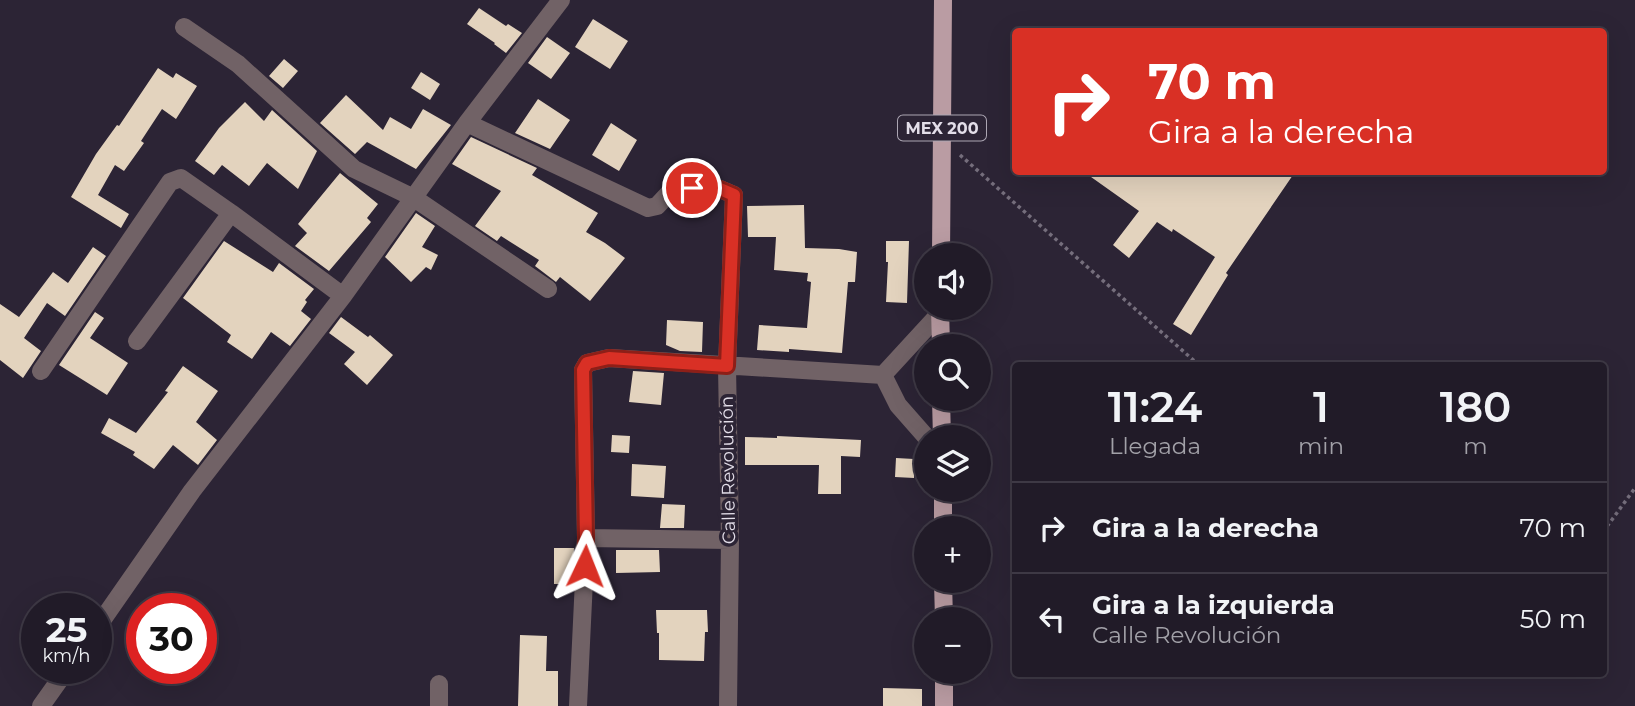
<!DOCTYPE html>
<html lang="es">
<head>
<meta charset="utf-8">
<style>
  :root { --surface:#211b28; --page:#292430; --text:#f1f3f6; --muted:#a2a1a8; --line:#3e3945 }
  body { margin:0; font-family:Montserrat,sans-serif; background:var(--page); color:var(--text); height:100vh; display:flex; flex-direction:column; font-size:26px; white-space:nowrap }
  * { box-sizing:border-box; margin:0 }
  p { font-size:23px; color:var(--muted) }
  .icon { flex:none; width:38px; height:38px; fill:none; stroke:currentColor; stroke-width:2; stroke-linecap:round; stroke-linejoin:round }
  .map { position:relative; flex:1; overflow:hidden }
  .side { position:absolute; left:1012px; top:362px; width:595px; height:315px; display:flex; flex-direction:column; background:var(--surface); border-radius:7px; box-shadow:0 7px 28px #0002,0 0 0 2px var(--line) }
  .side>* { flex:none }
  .banner { position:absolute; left:1012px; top:28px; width:595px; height:147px; border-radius:7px; box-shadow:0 7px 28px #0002,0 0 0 2px var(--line); background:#d93025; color:#fff; overflow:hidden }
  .tools { position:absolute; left:914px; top:243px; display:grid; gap:14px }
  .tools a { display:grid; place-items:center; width:77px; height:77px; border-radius:50%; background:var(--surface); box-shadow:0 7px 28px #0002,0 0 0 2px var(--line); font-size:35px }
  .speed { position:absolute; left:21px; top:593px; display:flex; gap:14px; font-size:35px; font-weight:700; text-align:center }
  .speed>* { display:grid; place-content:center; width:91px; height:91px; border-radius:50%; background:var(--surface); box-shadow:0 7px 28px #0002,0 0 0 2px var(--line); line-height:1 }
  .speed small { font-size:18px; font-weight:400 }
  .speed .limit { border:10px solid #d22; background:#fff; color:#111 }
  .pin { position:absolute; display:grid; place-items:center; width:60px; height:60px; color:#fff; margin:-30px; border:4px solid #fff; border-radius:50%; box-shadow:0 2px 7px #0007 }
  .me { position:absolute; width:77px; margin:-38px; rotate:2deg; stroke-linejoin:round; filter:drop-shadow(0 0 5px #0008) }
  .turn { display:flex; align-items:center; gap:24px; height:147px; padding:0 21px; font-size:32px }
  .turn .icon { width:91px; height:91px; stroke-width:2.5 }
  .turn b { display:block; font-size:49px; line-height:60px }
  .eta { display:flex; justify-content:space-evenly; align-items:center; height:119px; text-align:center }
  .eta b { font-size:42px; font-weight:600; line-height:49px }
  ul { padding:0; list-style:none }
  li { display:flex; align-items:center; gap:21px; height:91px; padding:0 21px; border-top:2px solid var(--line) }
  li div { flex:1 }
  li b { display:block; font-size:26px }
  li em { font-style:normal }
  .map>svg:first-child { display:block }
</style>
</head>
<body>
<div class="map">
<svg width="1635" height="706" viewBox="0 0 1635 706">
  <rect width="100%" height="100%" fill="#2c2435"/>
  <path fill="#e3d3be" d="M479,8L506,26L508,24L522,33L506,53L494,44L495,43L467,24Z
    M593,19L628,41L610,69L575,47Z
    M547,37L570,53L551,79L528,63Z
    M284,59L298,71L283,88L269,76Z
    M158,68L173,78L176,73L197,86L176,119L162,109L141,141L144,143L124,171L115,165L98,195L129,214L121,228L71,197L96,154L117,125L119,126Z
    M421,72L440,84L430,100L411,88Z
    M346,95L383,130L390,117L411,129L423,109L451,125L416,169L367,142L355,154L320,123Z
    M538,99L570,120L550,149L515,133Z
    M245,102L264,121L272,110L317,151L298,189L267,163L249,186L222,165L214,175L195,161L219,128Z
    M611,123L637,140L619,171L592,155Z
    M471,137L537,168L532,175L598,213L586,232L605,243L625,258L590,301L560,277L556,282L535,266L539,260L501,236L497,241L475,226L501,191L452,164Z
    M1084,172H1295L1226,273L1228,275L1191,335L1173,324L1215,257L1173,229L1172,232L1157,222L1129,258L1113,245L1139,211Z
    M340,173L378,204L367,218L371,222L329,271L295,246L307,233L298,224Z
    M804,205L805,248L839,249L857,252L855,282H848L842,353L789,349V352L757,350L759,325L807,328L811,282L807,281L808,273L774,270L776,237H748L747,206Z
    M416,213L435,226L422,247L438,255L431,270L426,267L411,282L385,257Z
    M224,241L273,272L279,263L314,289L305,300L307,302L301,311L311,319L290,346L271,332L252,359L227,342L231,335L183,298Z
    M886,241H909L907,303L886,302L888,262H886Z
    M93,247L106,256L65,316L47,303L24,338L41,351L23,378L0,360V304L19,317L53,272L68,283Z
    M95,312L104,318L90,338L128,363L107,395L59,365Z
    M341,317L368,337L370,335L393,355L367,385L344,364L355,352L329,333Z
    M667,320L703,322L702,352L680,351L666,345Z
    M183,366L218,391L196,422L217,440L198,465L173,445L154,469L133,455L135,452L101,433L109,418L136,433L168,392L165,391Z
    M633,371L664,373L661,405L629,402Z
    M612,435L630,436L629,453L611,452Z
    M777,436L861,440L860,457L841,456V494H818L819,465H745V437L777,438Z
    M896,458L914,459V478L895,477Z
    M632,464L666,466L664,498L631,496Z
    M662,504L685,505L684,528H660Z
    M554,548H574L572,584H554Z
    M616,550H659L660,572L616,573Z
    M656,610H707L708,632H705L704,661L659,660V633H657Z
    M520,635L547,636L546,671H558V706H518Z
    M883,688L922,689V706H883Z"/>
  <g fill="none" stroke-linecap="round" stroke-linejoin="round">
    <path stroke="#756e7c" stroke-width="3.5" stroke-dasharray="3.5 3.5" stroke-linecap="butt" d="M960,155L1200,366
      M1603,532L1635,488"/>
    <path stroke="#716266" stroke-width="18" d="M184,27L238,64L354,169L414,198L548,289
      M467,123L648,208L657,206L671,191L692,188L720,189L734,195L727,366L730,540L728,706
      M137,341L231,213
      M41,371L170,182L181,178L231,213L343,296
      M883,375L940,313
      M883,375L898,405L927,438
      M586,538L730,540
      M96,629L192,491L343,296L467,123L561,0
      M439,684V706
      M41,706L68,668
      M578,706L586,538L583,370L587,363L609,358L883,375"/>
    <path stroke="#ba9ca3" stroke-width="18" d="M941,256L943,0
      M940,308L941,346
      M941,399L942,438
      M943,490V528
      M943,581L944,620
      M944,672V706"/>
  </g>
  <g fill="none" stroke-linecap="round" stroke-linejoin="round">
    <g stroke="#8d1f18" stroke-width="18">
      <path id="route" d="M585,566L586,538L583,370L587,363L609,358L727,366L734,195L720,189L692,188"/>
    </g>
    <use href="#route" stroke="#d93025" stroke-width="12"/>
  </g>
  <g text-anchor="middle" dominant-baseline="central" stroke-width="7" stroke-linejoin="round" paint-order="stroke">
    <rect fill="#2c2435" stroke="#aca6b3" stroke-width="2" x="898" y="115.5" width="88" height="25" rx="5"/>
    <g font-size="16" font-weight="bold" fill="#e3dee9">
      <text x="942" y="128">MEX 200</text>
    </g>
    <g font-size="18" fill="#e3dee9" stroke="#2c2435">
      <text transform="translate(728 470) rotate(-91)">Calle Revolución</text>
    </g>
  </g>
</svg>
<div class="tools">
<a><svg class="icon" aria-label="sound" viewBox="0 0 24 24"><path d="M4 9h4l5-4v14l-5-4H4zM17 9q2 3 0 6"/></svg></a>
<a><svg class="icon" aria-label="search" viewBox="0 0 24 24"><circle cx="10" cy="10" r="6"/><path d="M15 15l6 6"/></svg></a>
<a><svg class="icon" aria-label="layers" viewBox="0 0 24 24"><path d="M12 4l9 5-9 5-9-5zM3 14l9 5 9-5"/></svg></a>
<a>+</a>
<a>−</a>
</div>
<div class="speed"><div>25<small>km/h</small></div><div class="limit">30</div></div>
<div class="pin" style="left:692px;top:188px;background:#d93025"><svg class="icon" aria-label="arrive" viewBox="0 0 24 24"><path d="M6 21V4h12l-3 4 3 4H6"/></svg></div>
<svg class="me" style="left:585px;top:566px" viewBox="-20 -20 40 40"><path d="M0-17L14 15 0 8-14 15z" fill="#d93025" stroke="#fff" stroke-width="4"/></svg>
<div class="banner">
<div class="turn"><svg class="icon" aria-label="right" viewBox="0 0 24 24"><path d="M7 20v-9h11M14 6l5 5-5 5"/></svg><div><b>70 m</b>Gira a la derecha</div></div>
</div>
<section class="side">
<div class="eta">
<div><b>11:24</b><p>Llegada</p></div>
<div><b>1</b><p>min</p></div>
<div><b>180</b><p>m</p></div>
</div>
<ul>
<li><svg class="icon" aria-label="right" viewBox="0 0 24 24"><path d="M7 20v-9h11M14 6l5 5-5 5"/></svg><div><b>Gira a la derecha</b></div><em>70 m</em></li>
<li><svg class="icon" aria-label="left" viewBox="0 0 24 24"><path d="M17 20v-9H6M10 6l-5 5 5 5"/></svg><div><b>Gira a la izquierda</b><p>Calle Revolución</p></div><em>50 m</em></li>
</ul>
</section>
</div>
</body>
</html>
